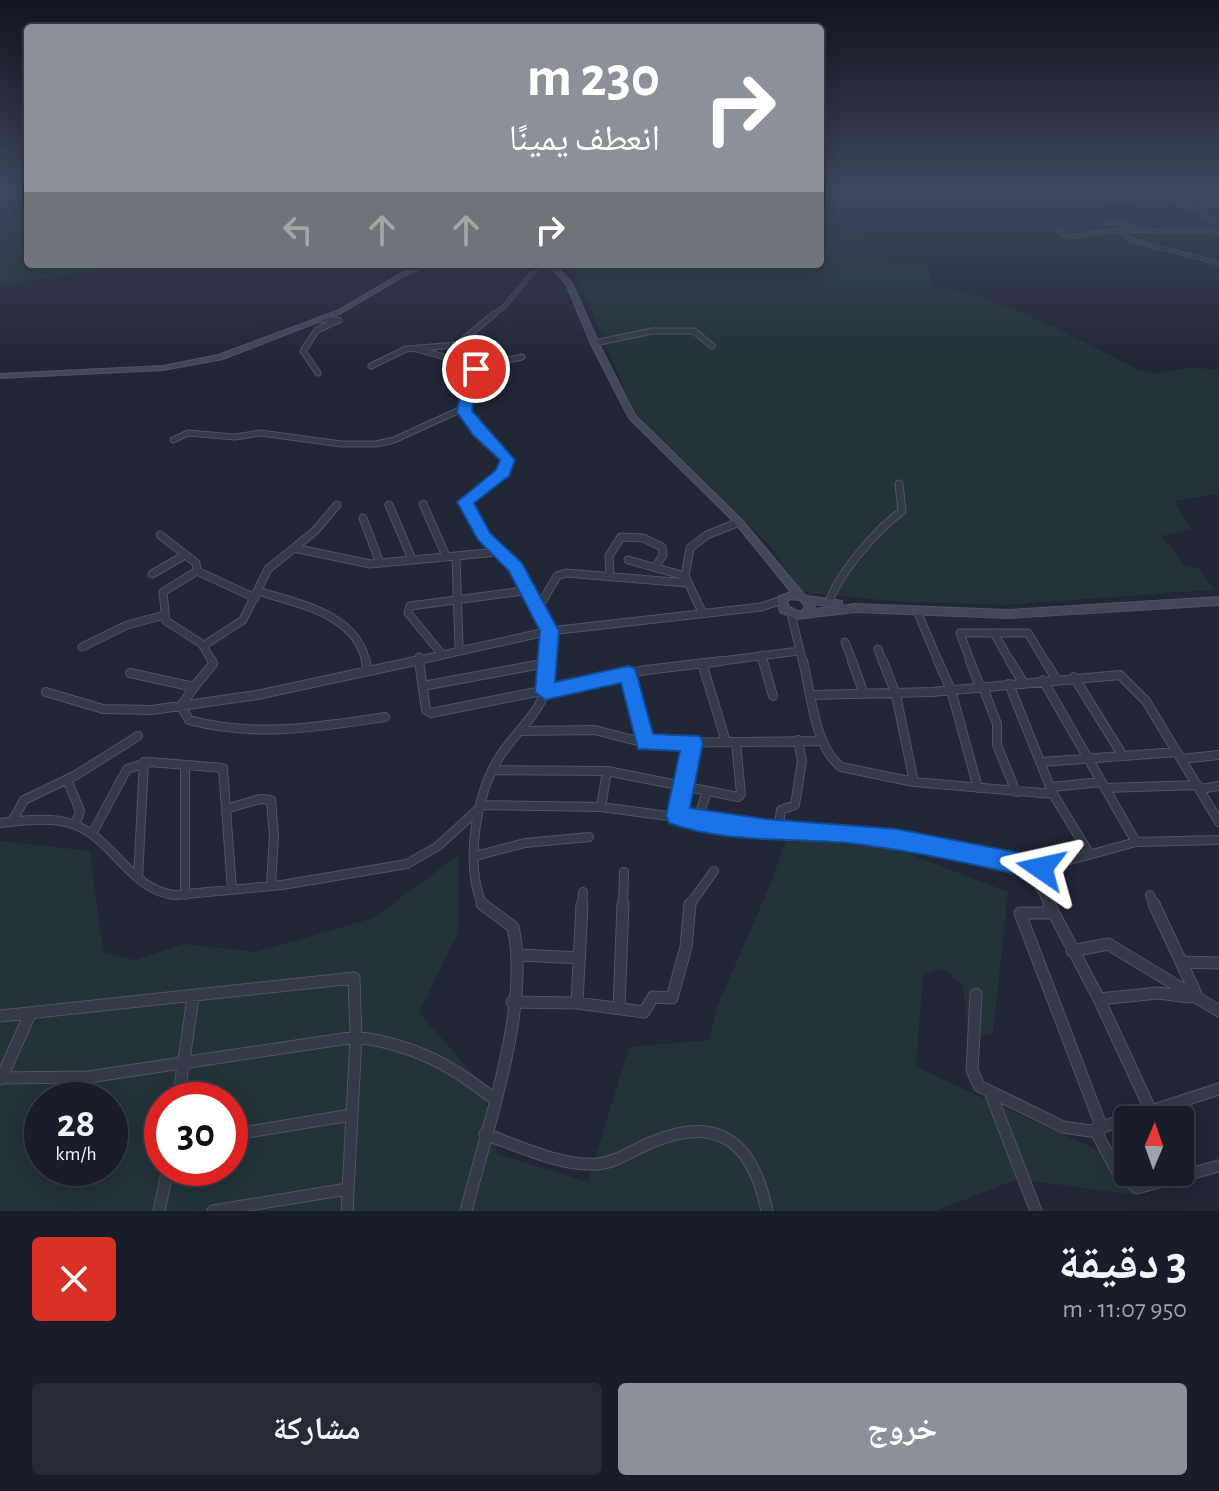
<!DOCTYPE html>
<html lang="ar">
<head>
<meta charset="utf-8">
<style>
  :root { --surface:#191d29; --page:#262a35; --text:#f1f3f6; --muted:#9fa2a8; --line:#373b46; --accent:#8c9099 }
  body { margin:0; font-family:"Alegreya Sans","Noto Naskh Arabic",sans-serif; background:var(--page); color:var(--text); direction:rtl; height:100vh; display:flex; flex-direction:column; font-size:30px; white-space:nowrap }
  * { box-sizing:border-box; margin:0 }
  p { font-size:26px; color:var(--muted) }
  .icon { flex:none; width:44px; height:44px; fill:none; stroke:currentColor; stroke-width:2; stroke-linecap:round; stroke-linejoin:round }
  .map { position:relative; height:1211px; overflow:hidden; direction:ltr }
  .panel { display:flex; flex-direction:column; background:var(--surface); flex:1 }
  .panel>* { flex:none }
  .guide { position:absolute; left:24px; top:24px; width:800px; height:244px; border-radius:8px; box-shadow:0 4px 20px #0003,0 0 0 2px var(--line); direction:rtl; background:#8c9099; color:#fff; overflow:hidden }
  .needle { width:52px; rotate:2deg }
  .controls { position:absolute; left:1114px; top:1106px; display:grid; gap:16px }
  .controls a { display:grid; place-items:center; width:80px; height:80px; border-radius:8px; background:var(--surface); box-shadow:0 4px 20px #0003,0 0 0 2px var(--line); font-size:40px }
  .speed { position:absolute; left:24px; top:1082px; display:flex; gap:16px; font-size:40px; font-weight:700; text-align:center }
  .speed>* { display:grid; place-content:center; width:104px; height:104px; border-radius:50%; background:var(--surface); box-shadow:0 4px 20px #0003,0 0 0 2px var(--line); line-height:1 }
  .speed small { font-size:20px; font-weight:400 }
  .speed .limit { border:12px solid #d22; background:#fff; color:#111 }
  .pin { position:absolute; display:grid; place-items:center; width:68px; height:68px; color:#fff; margin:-34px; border:4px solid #fff; border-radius:50%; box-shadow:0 2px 8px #0007 }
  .me { position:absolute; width:88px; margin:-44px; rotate:281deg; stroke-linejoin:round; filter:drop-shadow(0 0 6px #0008) }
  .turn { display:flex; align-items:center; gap:28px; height:168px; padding:0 32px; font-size:36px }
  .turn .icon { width:104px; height:104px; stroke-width:2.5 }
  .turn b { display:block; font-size:56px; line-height:68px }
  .lanes { display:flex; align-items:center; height:76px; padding:0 32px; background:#0003; justify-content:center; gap:40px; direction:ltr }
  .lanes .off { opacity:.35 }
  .round { display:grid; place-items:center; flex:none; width:84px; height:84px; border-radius:8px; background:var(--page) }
  .headline { display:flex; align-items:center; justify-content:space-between; height:136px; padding:0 32px }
  h1 { font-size:48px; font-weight:700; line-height:60px }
  .button { display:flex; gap:16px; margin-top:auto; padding:16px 32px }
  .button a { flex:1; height:92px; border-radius:8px; background:var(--accent); color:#fff; font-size:32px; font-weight:700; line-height:92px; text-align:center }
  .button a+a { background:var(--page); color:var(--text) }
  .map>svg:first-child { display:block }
</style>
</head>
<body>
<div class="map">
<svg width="1219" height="1211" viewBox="0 0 1219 1211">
  <rect width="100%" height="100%" fill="#212737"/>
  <path fill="#233338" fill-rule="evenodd" d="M28,221V264H163L0,284V225Z
    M820,224L871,241L889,264L927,262L932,286L983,297L1054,327L1137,369L1154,374L1188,368L1219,369V494L1174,501L1192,529L1162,536L1185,566L1199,569L1215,590L1002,605L891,601L803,592L769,545L634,412L578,279L564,264H644L705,269L722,264H820Z
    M793,820L912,855L1008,892L993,1033L969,1039L963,986L943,968L923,974L916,1067L1128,1164L1135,1195L1018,1179L935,1211H0V841L90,851L103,952L135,960L183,944L256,952L373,918L459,855L458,933L419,1013L482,1084L497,1154L588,1182L629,1047L710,1040L716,1009L771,883ZM42,1100H110V1168H42ZM162,1100H230V1168H162Z"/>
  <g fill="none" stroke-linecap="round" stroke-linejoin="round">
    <g stroke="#4e5462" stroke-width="5">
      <path id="street-far4" d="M1150,193L1192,208L1219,224
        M1103,199L1132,200L1143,193
        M1192,208L1219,205
        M1103,223L1124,222L1134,230
        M1058,231L1067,237L1119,230
        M1219,232L1119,230L1130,240L1219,263
        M665,264L702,268L707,264
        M490,316L503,308L540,264"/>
    </g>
    <g stroke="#4e5462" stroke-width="7">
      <path id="street-far3" d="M494,314L457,345L471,368L464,412L505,454L508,460L504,469
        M595,343L652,331H694L712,346
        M416,349L470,364
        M492,365L498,381
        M371,366L406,349L457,345
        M471,368L522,357
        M318,373L303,351L317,330L339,320H319
        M173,440L188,433L235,437L261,433L341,444H376L394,440L464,408"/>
    </g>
    <g stroke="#4e5462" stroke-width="9">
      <path id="street-far2" d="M423,504L446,556
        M389,505L412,559
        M363,518L380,563
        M160,535L196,563L197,571
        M294,548L315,531L337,505
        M498,552L473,520L465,502L503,473L505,467
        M456,557L459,648
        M628,560L685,576L702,612
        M152,574L185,555
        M610,576L609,556L621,537L643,538L662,547L663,555L655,568
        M685,576L690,548L707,535L739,522
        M258,591C298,604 358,614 366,663
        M829,602C839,573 878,528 902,511L899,484
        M536,604L542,602L557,576L566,573L687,583
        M917,611L939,663
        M791,614L803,663
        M994,633L1011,663
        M845,642L853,663
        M203,646L243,620L268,569L294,548L370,564L498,552C533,581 548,618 550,663
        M82,647L127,625L161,616
        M878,649L883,663
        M440,652L408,613L410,606L530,590
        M761,655L763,663
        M419,657L420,663
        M213,663L202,644L166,621L163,592L197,571L255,598
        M406,663L550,631L761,607L782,600
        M706,663L799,651
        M971,663L960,633H1028L1046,663"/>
    </g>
    <g stroke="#4e5462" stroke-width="10">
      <path id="street-far1" d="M366,661L367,669
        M419,661L426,710L431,713L646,670L722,661
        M763,661L773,696
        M803,661C811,692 814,746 841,767L914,782L1053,794
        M852,661L864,694
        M883,661L896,695L914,782
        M938,661L951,690L978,788
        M970,661L980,687
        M1010,661L1023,682
        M1045,661L1056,679
        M702,663L726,742
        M130,673L194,687L213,664L212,661
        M628,674L645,743
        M1074,677L1123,756
        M1043,680L1136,842
        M1009,684L1053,794L1089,853
        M423,686L547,663
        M194,687L181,706L189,720C256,738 318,727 385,717
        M983,687L997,724V745L1016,792
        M46,692L103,709L152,710L257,695L415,661
        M812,695L932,692L1120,675L1146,701L1219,822
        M521,731L595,730L645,743L823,741
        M1181,759L1219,755
        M1042,762L1177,752
        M185,766V895
        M492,770L607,771L738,797L741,794L736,743
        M67,779L80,811L76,823
        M1051,787L1101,782
        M1105,788L1198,785
        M1200,789L1219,786
        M601,807L607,771
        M229,808L260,799L271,800L274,836L271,885
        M677,816L692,742
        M698,819L707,791
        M12,822L24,800L76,775L138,736
        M0,823C22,821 47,817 69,823C113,835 130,892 176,895L282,885L407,864L438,846L483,805L601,807L765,829L845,832L1041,868L1136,842L1219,840
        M778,830L781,810L795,805L802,761L798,740
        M93,832L127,769L150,762L223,768L232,889
        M475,856L525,843L589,837
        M1029,866L1050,906
        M138,878L144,762
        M1150,895L1155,906
        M483,906C464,865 476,794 500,756C524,720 549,710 550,661
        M582,906L583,892
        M623,906L624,872
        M689,906L714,871"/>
    </g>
    <g stroke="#4e5462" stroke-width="13">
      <path id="street" d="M1049,904L1099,999L1151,1111L1219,1089
        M1051,913H1020L1102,1128
        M1072,951L1108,944L1219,1011
        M520,955L580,958
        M1181,962L1219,963
        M976,994L972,1070L979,1086L1063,1127L1090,1131L1151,1111
        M1099,999L1158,993L1190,997L1196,994L1154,904
        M512,1002L577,1003L644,1012L653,997L672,998L686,947L690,904
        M577,1003L582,904
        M619,1007L623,904
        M0,1016L354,978L356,1037L347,1211
        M0,1078L88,1077L356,1037C412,1044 450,1064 494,1099
        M1,1079L30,1014
        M990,1092L1036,1211
        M178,1100L193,998
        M1095,1130L1117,1171L1137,1188L1219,1166
        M485,1134C519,1146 562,1167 598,1164C617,1162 633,1150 650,1143C719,1113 753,1143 767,1211
        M230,1135L351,1115
        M159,1211L168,1168
        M213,1211L347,1189
        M466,1211C486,1132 531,1005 513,927L482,904"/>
    </g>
    <g stroke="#4e5462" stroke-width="2">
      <path id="secondary" d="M423,264H431L404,276L341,313L223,359L163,370L0,378V374L163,366L218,355L337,311L400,274Z
        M548,264H554L572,283L600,346L635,415L742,520L803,593L807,596L842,601V606L855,604L1008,610L1219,597V605L1008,618L855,612L797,619L780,612L777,600L778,597L791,592L736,524L629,418L592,346L566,284ZM791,599L800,600L805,606L802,611H798L789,607L787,601ZM814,604L833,607L813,609L815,606Z"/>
    </g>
    <use href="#street-far4" stroke="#343a48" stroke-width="4"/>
    <use href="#street-far3" stroke="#343a48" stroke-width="5"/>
    <use href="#street-far2" stroke="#343a48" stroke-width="7"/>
    <use href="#street-far1" stroke="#343a48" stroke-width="8"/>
    <use href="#street" stroke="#343a48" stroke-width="11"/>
    <use href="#secondary" fill="#42485b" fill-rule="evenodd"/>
  </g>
  <linearGradient id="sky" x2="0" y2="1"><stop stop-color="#12151e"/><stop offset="0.53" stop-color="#3d475e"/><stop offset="1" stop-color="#3d475e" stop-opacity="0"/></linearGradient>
  <rect width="1219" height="362" fill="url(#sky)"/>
  <path fill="#1a73e8" stroke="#114b97" stroke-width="2" d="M471,364L482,369L477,372L472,411L515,460L509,476L474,503L490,533L522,563L559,631L555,682L628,666L635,668L653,734L700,736L703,742L690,808L765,819L897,829L1041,857L1050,860L1053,868L1050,876L1041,879C977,866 912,850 847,843C791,838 723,843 669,823L666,816L680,751L638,749L621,683L545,700L535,692L540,631L509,571L478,540L457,502L496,470L500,460L473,435L457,412L465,368Z"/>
</svg>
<div class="controls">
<a><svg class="needle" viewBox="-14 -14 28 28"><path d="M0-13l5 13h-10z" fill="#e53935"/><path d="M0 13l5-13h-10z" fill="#9fa2a8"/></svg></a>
</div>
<div class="speed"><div>28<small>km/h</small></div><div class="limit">30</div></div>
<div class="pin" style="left:476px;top:369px;background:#d93025"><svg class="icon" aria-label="arrive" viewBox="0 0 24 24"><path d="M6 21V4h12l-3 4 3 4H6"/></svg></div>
<svg class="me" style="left:1041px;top:868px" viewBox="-20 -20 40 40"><path d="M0-17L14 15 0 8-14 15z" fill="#1a73e8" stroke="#fff" stroke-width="4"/></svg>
<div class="guide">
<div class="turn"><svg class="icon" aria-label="right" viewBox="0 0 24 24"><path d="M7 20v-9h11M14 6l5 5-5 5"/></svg><div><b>230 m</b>انعطف يمينًا</div></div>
<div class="lanes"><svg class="icon off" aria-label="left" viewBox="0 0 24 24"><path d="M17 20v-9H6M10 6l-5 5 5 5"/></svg><svg class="icon off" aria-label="ahead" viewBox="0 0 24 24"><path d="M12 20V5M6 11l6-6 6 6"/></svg><svg class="icon off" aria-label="ahead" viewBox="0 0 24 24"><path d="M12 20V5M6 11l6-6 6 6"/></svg><svg class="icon" aria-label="right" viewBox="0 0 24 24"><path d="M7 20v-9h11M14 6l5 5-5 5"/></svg></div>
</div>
</div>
<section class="panel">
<div class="headline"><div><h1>3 دقيقة</h1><p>950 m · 11:07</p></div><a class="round" style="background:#d93025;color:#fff"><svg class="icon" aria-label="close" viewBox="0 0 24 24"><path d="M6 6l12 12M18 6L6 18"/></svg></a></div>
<div class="button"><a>خروج</a><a>مشاركة</a></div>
</section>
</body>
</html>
